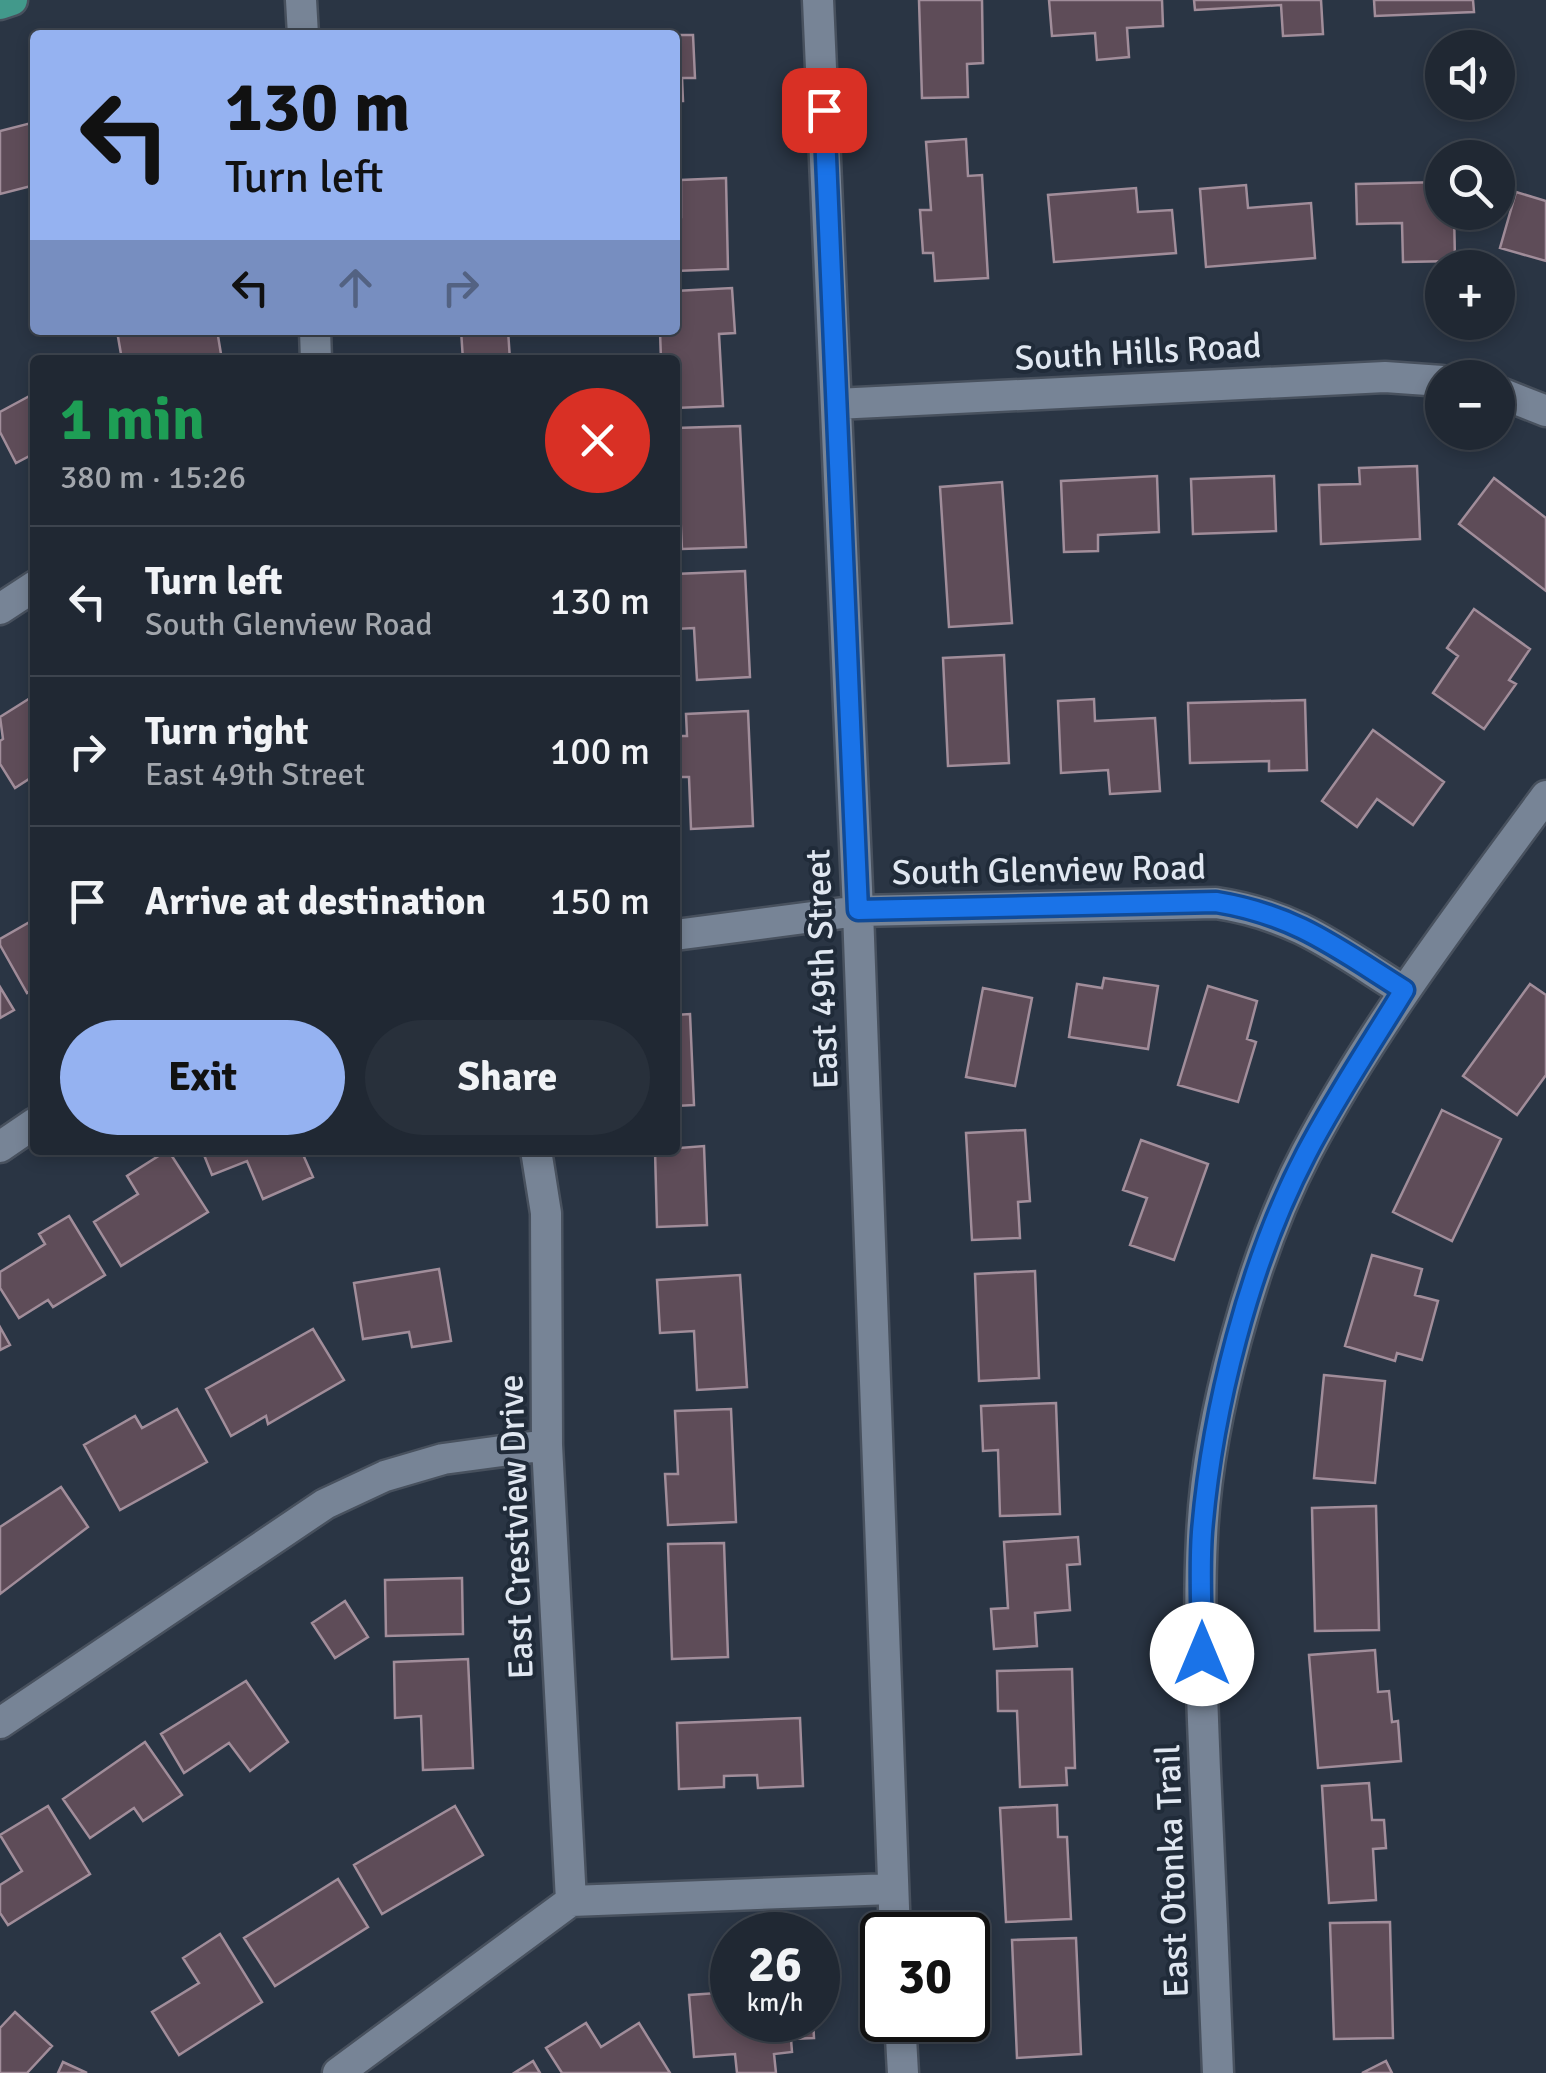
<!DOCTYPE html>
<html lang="en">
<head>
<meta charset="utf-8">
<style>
  :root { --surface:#202833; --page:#28303b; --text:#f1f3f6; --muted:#a2a6ac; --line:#3d444e; --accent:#95b2f1 }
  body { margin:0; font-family:Signika,sans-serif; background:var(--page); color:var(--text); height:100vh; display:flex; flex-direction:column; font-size:38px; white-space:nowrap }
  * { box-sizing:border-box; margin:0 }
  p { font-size:32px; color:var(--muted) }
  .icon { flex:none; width:55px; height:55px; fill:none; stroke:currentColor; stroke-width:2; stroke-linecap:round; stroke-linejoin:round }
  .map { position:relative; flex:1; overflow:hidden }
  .panel { position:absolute; left:30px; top:355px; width:650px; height:800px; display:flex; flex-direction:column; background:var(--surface); border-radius:10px; box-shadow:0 5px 15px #0003,0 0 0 2px var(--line) }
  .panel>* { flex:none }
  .banner { position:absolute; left:30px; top:30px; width:650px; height:305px; border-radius:10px; box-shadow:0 5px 15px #0003,0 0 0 2px var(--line); background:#95b2f1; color:#111; overflow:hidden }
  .buttons { position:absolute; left:1425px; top:30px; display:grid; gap:20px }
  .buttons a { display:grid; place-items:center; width:90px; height:90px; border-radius:50%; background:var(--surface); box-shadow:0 5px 15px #0003,0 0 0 2px var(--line); font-size:50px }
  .speed { position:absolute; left:710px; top:1912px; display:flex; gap:20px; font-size:50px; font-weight:700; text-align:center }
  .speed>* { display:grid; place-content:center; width:130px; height:130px; border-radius:50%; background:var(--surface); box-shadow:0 5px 15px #0003,0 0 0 2px var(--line); line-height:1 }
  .speed small { font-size:25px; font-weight:400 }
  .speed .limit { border:5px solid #111; border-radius:15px; background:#fff; color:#111 }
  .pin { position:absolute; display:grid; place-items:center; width:85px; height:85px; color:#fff; margin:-42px; border-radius:20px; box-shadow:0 5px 15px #0006 }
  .me { position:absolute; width:110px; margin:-55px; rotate:0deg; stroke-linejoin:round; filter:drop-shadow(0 0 8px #0008) }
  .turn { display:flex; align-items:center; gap:35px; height:210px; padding:0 30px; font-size:45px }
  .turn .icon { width:130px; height:130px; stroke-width:2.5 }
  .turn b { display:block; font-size:70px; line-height:85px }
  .lanes { display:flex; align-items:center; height:95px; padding:0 30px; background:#0003; justify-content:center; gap:50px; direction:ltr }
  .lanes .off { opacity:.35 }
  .round { display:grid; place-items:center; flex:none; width:105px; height:105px; border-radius:52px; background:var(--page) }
  .headline { display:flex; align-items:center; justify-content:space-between; height:170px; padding:0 30px }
  h1 { font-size:60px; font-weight:800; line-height:75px; color:#1e9e55 }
  .primary-button { display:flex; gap:20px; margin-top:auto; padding:20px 30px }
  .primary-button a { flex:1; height:115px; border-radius:60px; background:var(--accent); color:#111; font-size:40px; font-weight:800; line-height:115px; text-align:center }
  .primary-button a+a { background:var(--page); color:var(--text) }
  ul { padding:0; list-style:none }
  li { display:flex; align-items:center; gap:30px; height:150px; padding:0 30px; border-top:2px solid var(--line) }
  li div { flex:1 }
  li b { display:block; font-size:38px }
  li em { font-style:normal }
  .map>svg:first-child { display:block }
</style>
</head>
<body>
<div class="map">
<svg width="1546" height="2073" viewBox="0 0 1546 2073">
  <rect width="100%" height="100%" fill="#2a3544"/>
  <path fill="#5e4c58" stroke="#a18d9a" stroke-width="2.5" d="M919,0H982L983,63L967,64L968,97L922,98Z
    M1049,0H1162L1163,26L1127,28L1129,57L1097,60L1095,33L1052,36Z
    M1194,0H1321L1323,34L1283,36L1281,5L1195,10Z
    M1374,0H1473L1474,12L1375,16Z
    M675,35H693L695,78H682L683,101H675Z
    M35,122V185L0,194V131Z
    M966,139L968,176L982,175L988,278L935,281L933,253H923L920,210H931L926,142Z
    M726,178L728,269L675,271V217H681V180Z
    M1442,182V212H1454L1455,261L1403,262L1402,223L1357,224L1356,184Z
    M1246,185L1248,208L1311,203L1315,258L1206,267L1200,189Z
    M1136,188L1138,212L1172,210L1176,253L1054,262L1048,195Z
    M1516,192L1546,201V261L1500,248Z
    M732,288L735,333L719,334L723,406L675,408V360H661L660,331L642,330H675V291Z
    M217,330L222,360H122L117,331Z
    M461,330H508L510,360H463Z
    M35,393V453L16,463L0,432V412Z
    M740,426L746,547L682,549L676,428Z
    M1417,466L1420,539L1321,544L1319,485L1360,484L1359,468Z
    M1157,476L1159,532L1098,535V551L1064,552L1061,481Z
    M1274,476L1276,531L1193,534L1191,479Z
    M1494,478L1546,518V591L1459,524Z
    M1002,482L1012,623L949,627L940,487Z
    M745,571L750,677L697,680L694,628L675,629V574Z
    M1474,609L1530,649L1509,680L1516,684L1484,729L1433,693L1458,656L1447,648Z
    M1004,655L1009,763L948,766L943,658Z
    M35,695V775L15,788L0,764V741L3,739L0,717Z
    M1094,699L1095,721L1155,718L1160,791L1110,794L1108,770L1061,773L1058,701Z
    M1305,700L1307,770L1269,771V761L1190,763L1188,703Z
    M748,711L753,826L691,829L689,777H675V736H687L686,714Z
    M1373,730L1444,782L1413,825L1377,799L1357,827L1322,801Z
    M35,919V989L27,993L0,945V939Z
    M1104,978L1158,986L1148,1049L1069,1037L1077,984L1102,988Z
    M1530,984L1546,995V1075L1517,1115L1463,1076Z
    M1208,986L1257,1001L1247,1039L1256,1042L1238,1102L1178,1085Z
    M0,987L14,1010L0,1018Z
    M983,988L1032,998L1015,1086L966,1077Z
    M690,1014L694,1105L675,1106V1015Z
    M1442,1110L1501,1139L1452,1241L1393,1212Z
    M1025,1130L1030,1201L1018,1202L1020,1238L972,1240L966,1133Z
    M1141,1140L1208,1164L1174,1260L1130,1245L1147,1198L1123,1190Z
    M704,1146L707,1225L657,1227L655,1150Z
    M168,1150L208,1212L121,1266L94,1222L138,1194L127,1176Z
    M202,1150H301L313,1177L263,1199L247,1161L212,1175Z
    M69,1216L105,1275L53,1307L48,1300L19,1318L0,1288V1272L45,1244L39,1234Z
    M1372,1255L1422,1269L1415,1295L1438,1301L1422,1360L1397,1353L1395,1361L1345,1346Z
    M439,1269L451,1341L412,1347L409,1332L363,1339L354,1283Z
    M1035,1271L1039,1378L979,1381L975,1274Z
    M740,1275L747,1387L697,1390L694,1331L660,1333L657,1280Z
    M0,1327L10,1345L0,1350Z
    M313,1329L344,1380L268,1424L266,1416L231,1436L206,1389Z
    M1324,1375L1385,1381L1375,1483L1314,1478Z
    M1056,1403L1060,1514L1000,1516L998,1450L983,1451L981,1406Z
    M177,1409L207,1462L120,1510L84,1445L135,1416L142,1428Z
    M731,1409L736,1522L668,1525L665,1474H678L675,1411Z
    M61,1487L88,1527L0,1594V1527Z
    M1376,1506L1379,1630L1315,1631L1312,1508Z
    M1078,1537L1080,1564L1067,1565L1070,1610L1035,1613L1037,1646L994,1649L991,1609L1008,1608L1004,1542Z
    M724,1543L728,1657L672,1659L668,1544Z
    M462,1578L463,1634L386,1636L385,1580Z
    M345,1601L368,1637L335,1658L312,1623Z
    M1375,1650L1378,1692L1389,1691L1392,1722L1398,1721L1401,1761L1318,1768L1309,1655Z
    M468,1659L473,1768L423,1770L421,1716L395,1718L394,1662Z
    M1072,1669L1075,1768H1066L1067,1785L1020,1787L1017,1711H998L997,1671Z
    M246,1681L288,1742L250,1771L229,1743L184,1773L161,1734Z
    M800,1718L803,1786L758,1788L757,1775L724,1776V1787L679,1789L677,1723Z
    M145,1742L182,1795L143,1821L134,1808L90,1838L63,1799Z
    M1369,1783L1372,1820H1384L1386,1848L1373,1849L1376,1900L1329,1903L1322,1786Z
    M1057,1805L1058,1837H1067L1071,1919L1006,1922L1000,1808Z
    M48,1806L90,1874L8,1925L0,1913V1885L22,1871L0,1835Z
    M455,1806L483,1855L382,1914L354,1865Z
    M338,1879L368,1927L275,1986L244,1938Z
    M1390,1922L1393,2038L1334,2039L1330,1923Z
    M220,1934L262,2002L179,2055L152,2012L199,1983L183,1958Z
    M1076,1938L1081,2054L1017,2058L1012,1940Z
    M732,1992V2020H813L814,2038L791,2039L792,2052L774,2054L776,2073H737L735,2054L694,2057L689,1995Z
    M15,2012L52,2046L27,2073H0V2028Z
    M586,2023L601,2047L639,2023L670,2073H562L546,2048Z
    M533,2061L540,2073H514Z
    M1386,2061L1392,2073H1362Z
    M63,2062L87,2073H58Z"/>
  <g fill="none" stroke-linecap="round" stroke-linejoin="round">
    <g stroke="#48515e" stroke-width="35">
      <path id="minor" d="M301,0L303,35
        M818,0L858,911L895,1935
        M315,330L316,360
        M1498,392L1546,411
        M836,404L1385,377L1442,381
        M0,609L35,586
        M675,935L858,911L1216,903C1296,915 1337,949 1404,991
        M0,1147L35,1123
        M536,1150L546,1213L547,1445L571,1901
        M0,1723L325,1504L385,1476L443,1459L547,1445
        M900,2020L903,2073
        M338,2073L571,1901L892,1889
        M1218,2073C1214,1972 1210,1872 1205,1771C1202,1694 1198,1615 1202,1537C1207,1421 1252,1256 1306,1153C1373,1026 1461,912 1546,796"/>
    </g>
    <g stroke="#48515e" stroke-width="35">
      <path id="major" d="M0,4L12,0"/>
    </g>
    <use href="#minor" stroke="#778496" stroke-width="30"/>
    <use href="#major" stroke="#42998b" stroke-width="30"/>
  </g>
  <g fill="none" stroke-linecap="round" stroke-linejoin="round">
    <g stroke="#114b97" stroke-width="25">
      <path id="route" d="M824,110L858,910L1216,902C1296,915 1337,948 1404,990C1371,1044 1335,1098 1306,1154C1249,1263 1212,1410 1202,1532C1199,1572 1202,1614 1202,1654"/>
    </g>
    <use href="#route" stroke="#1a73e8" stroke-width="18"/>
  </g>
  <g text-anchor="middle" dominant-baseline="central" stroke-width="8" stroke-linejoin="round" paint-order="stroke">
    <g font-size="35" fill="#e0e7f1" stroke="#202b39">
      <text transform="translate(1138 352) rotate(-3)">South Hills Road</text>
      <text transform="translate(1049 870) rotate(-1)">South Glenview Road</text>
      <text transform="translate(822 969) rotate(-92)">East 49th Street</text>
      <text transform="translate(516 1527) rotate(-92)">East Crestview Drive</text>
      <text transform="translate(1172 1871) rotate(-92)">East Otonka Trail</text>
    </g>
  </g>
</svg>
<div class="buttons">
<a><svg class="icon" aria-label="sound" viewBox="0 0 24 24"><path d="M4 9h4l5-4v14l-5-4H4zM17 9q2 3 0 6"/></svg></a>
<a><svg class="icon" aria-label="search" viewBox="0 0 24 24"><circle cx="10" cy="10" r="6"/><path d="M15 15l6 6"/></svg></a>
<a>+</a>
<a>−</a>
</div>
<div class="speed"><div>26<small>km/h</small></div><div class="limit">30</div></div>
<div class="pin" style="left:824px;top:110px;background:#d93025"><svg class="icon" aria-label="arrive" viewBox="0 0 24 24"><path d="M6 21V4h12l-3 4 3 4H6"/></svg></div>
<svg class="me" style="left:1202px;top:1654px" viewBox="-20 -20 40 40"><circle r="19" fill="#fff"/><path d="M0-13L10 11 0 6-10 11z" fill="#1a73e8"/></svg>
<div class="banner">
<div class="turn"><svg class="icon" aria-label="left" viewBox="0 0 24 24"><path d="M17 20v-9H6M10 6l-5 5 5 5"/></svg><div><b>130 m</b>Turn left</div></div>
<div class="lanes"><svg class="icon" aria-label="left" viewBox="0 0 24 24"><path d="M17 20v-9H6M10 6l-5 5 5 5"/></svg><svg class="icon off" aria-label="ahead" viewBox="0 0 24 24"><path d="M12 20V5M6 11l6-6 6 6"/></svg><svg class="icon off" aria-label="right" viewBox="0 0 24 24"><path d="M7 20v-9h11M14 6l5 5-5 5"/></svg></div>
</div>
<section class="panel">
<div class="headline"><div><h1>1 min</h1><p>380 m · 15:26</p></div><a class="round" style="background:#d93025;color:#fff"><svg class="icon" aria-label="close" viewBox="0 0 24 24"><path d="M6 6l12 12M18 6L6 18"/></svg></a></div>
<ul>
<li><svg class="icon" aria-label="left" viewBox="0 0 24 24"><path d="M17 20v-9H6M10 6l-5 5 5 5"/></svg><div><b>Turn left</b><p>South Glenview Road</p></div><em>130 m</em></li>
<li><svg class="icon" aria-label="right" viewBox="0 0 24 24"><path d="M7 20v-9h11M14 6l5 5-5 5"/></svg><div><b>Turn right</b><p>East 49th Street</p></div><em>100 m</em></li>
<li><svg class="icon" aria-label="arrive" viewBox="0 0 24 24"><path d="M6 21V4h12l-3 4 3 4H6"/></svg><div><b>Arrive at destination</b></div><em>150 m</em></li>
</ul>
<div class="primary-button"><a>Exit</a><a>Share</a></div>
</section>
</div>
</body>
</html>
